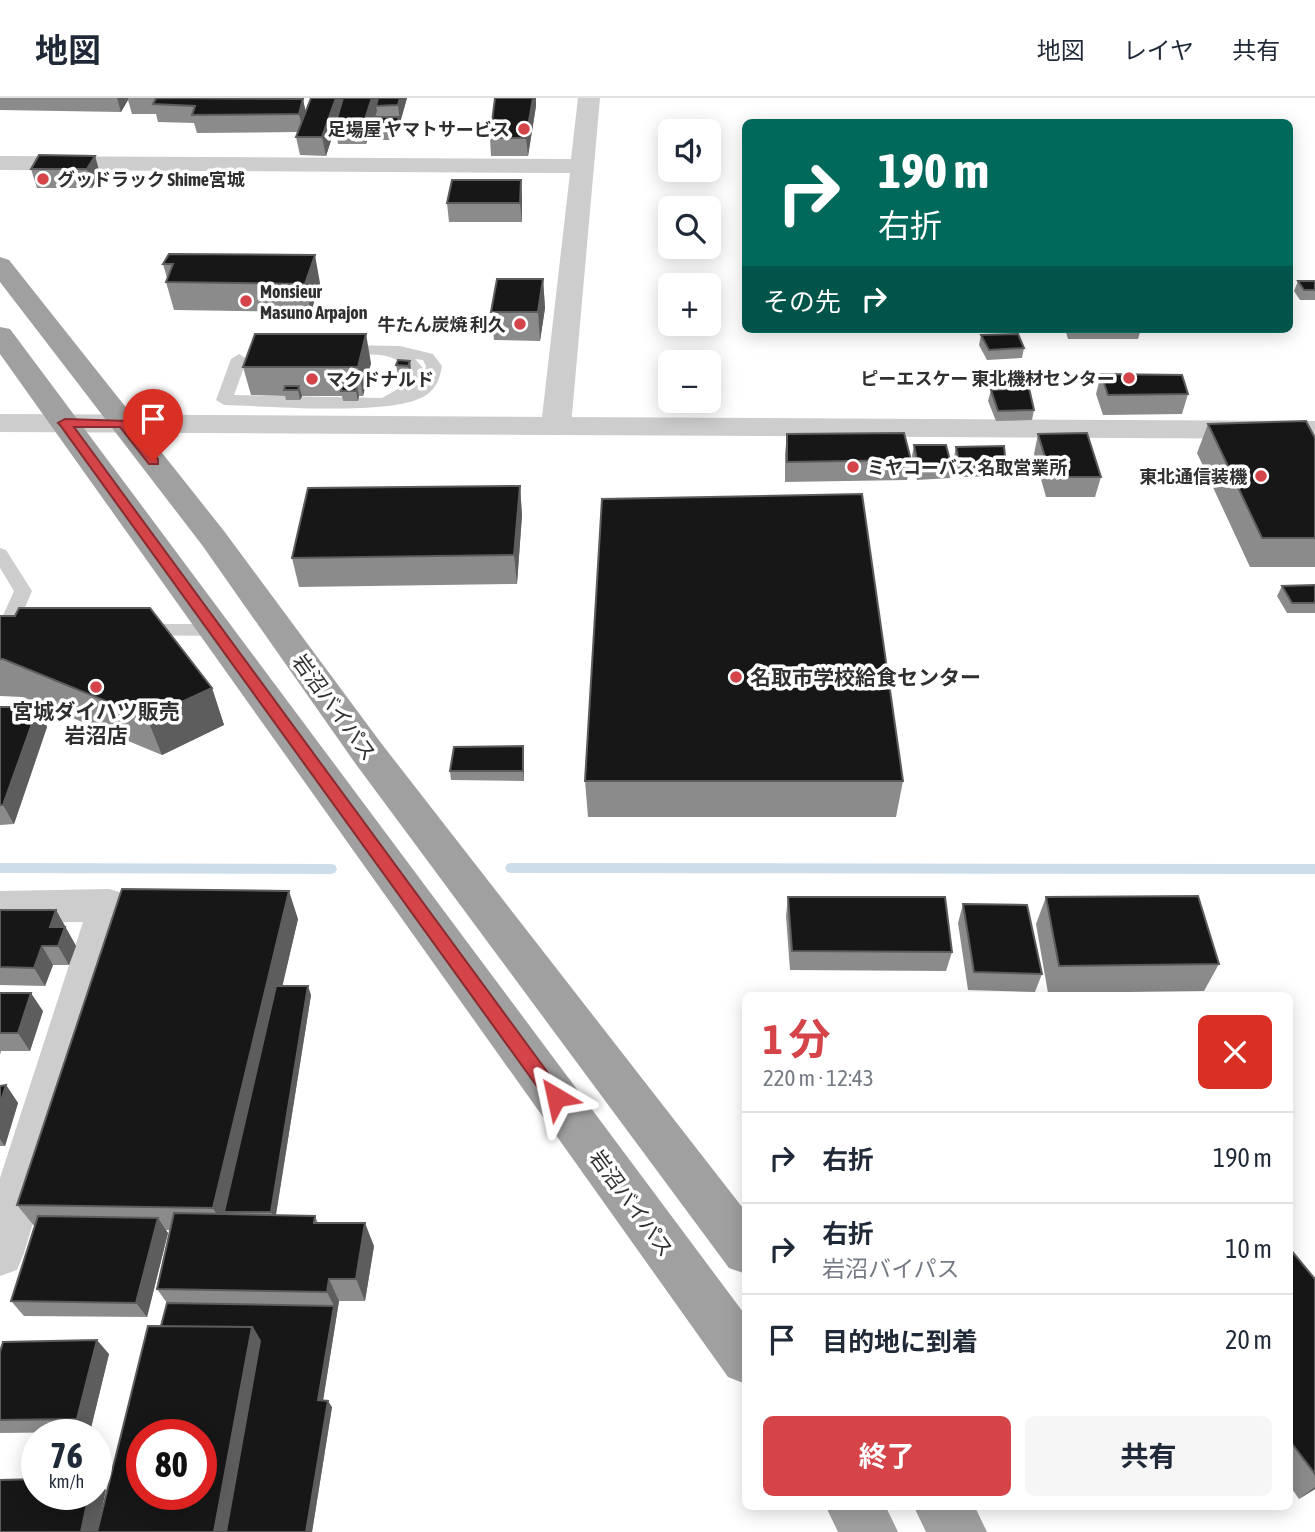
<!DOCTYPE html>
<html lang="ja">
<head>
<meta charset="utf-8">
<style>
  :root { --surface:#fff; --page:#f6f6f7; --text:#1f2937; --muted:#747a83; --line:#e0e1e3; --accent:#d44449 }
  body { margin:0; font-family:"Asap Condensed","Noto Sans JP",sans-serif; background:var(--page); color:var(--text); height:100vh; display:flex; flex-direction:column; font-size:26px; white-space:nowrap }
  * { box-sizing:border-box; margin:0 }
  p { font-size:23px; color:var(--muted) }
  .icon { flex:none; width:38px; height:38px; fill:none; stroke:currentColor; stroke-width:2; stroke-linecap:round; stroke-linejoin:round }
  .map { position:relative; flex:1; overflow:hidden }
  .side { position:absolute; left:742px; top:894px; width:551px; height:518px; display:flex; flex-direction:column; background:var(--surface); border-radius:10px; box-shadow:0 4px 18px #0003 }
  .side>* { flex:none }
  .guide { position:absolute; left:742px; top:21px; width:551px; height:214px; border-radius:10px; box-shadow:0 4px 18px #0003; background:#00695c; color:#fff; overflow:hidden }
  .controls { position:absolute; left:658px; top:21px; display:grid; gap:14px }
  .controls a { display:grid; place-items:center; width:63px; height:63px; border-radius:10px; background:var(--surface); box-shadow:0 4px 18px #0003; font-size:35px }
  .speed { position:absolute; left:21px; top:1321px; display:flex; gap:14px; font-size:35px; font-weight:700; text-align:center }
  .speed>* { display:grid; place-content:center; width:91px; height:91px; border-radius:50%; background:var(--surface); box-shadow:0 4px 18px #0003; line-height:1 }
  .speed small { font-size:18px; font-weight:400 }
  .speed .limit { border:10px solid #d22; background:#fff; color:#111 }
  .pin { position:absolute; display:grid; place-items:center; width:60px; height:60px; color:#fff; margin:-72px -30px; border-radius:50% 50% 50% 0; rotate:-45deg; box-shadow:0 0 7px #0007 }
  .pin .icon { rotate:45deg }
  .me { position:absolute; width:77px; margin:-38px; rotate:324deg; stroke-linejoin:round; filter:drop-shadow(0 0 5px #0008) }
  .turn { display:flex; align-items:center; gap:24px; height:147px; padding:0 21px; font-size:32px }
  .turn .icon { width:91px; height:91px; stroke-width:2.5 }
  .turn b { display:block; font-size:49px; line-height:60px }
  .then { display:flex; align-items:center; height:66px; padding:0 21px; background:#0003; gap:14px; font-size:26px }
  .round { display:grid; place-items:center; flex:none; width:74px; height:74px; border-radius:10px; background:var(--page) }
  .overview { display:flex; align-items:center; justify-content:space-between; height:119px; padding:0 21px }
  h1 { font-size:42px; font-weight:700; line-height:52px; color:var(--accent) }
  .primary-button { display:flex; gap:14px; margin-top:auto; padding:14px 21px }
  .primary-button a { flex:1; height:80px; border-radius:10px; background:var(--accent); color:#fff; font-size:28px; font-weight:700; line-height:80px; text-align:center }
  .primary-button a+a { background:var(--page); color:var(--text) }
  ul { padding:0; list-style:none }
  li { display:flex; align-items:center; gap:21px; height:91px; padding:0 21px; border-top:2px solid var(--line) }
  li div { flex:1 }
  li b { display:block; font-size:26px }
  li em { font-style:normal }
  header { display:flex; align-items:center; gap:42px; box-sizing:border-box; height:98px; padding:0 35px; background:var(--surface); border-bottom:2px solid var(--line) }
  header strong { font-size:33px }
  nav { display:flex; gap:38px; margin-inline-start:auto; font-size:24px }
  .map>svg:first-child { display:block }
</style>
</head>
<body>
<header>
<strong>地図</strong>
<nav><a>地図</a><a>レイヤ</a><a>共有</a></nav>
</header>
<div class="map">
<svg width="1315" height="1434" viewBox="0 0 1315 1434">
  <rect width="100%" height="100%" fill="#fff"/>
  <g fill="none" stroke-linecap="round" stroke-linejoin="round">
    <path fill="#cddde9" fill-rule="evenodd" d="M0,765L331,766L335,767L337,771L335,775L331,776L0,775Z
      M511,765L1315,766V776L511,775L507,774L505,770L507,766Z"/>
    <path fill="#cdcdcd" fill-rule="evenodd" d="M342,247L400,248L433,256L442,268C440,281 435,293 423,299C388,318 269,308 224,307L216,302L231,261L239,256L247,261L234,297L382,300L403,288L407,271C388,248 361,261 337,255L334,252ZM415,261L423,262L426,268L424,281L418,288L423,270Z
      M0,450L6,452L32,493L18,526L25,527L27,532L25,537H0V524L14,493L0,470Z
      M138,526H215L222,527L224,532L222,537L215,538L131,537L129,532L131,527Z"/>
    <path fill="#cdcdcd" fill-rule="evenodd" d="M578,0H600L571,328L566,334L556,337L546,334L541,328L570,75L0,72V58L571,61Z
      M109,791L123,795L129,807L24,1155L17,1172L0,1178V1080L83,824L0,825V793Z"/>
    <path fill="#cdcdcd" fill-rule="evenodd" d="M0,316L1315,323V341L0,334Z"/>
    <path fill="#a0a0a0" fill-rule="evenodd" d="M0,159L9,162L224,433L381,645L746,1114V1176L729,1170L355,665L202,447L0,184Z
      M0,229L10,231L746,1218V1286L728,1279L0,256Z
      M826,1409H886L898,1434H838Z
      M914,1409H975L987,1434H926Z"/>
  </g>
  <path fill="#8b8b8b" d="M0,0H304L303,2L306,14L407,0L395,42H371L370,34L366,46H338L335,29L326,58L300,57L296,39L298,34L197,35L194,25L158,24L156,16H132L128,2L121,14L0,12Z
    M536,8L528,58H491L490,40Z
    M95,58L100,76L92,90H37L31,71Z
    M521,82L522,101V124H449L447,105Z
    M169,156L320,185L311,214L174,212L166,184L167,180L163,166Z
    M543,181L545,210L540,243L494,242L491,214Z
    M1298,183H1315V202H1300L1294,193Z
    M1065,231H1141L1138,241H1068Z
    M981,237L1024,250L1022,260L987,262L979,247Z
    M410,263L411,273L410,278L398,277L396,267Z
    M371,265L363,298H359L358,303H343L342,298H302L300,302H286L285,298L251,297L243,269Z
    M1101,276L1188,296L1182,316L1103,317L1096,296Z
    M991,292L1034,312L1032,322L996,323L988,303Z
    M1208,326L1315,340V469H1250L1197,355Z
    M787,336L911,362L907,382L785,384V356Z
    M1038,336L1101,379L1095,399H1046L1034,356Z
    M914,347L952,370L950,380L917,382L912,358Z
    M956,349L1006,368L1004,378L958,379L954,359Z
    M520,388L522,417L517,486L299,489L292,460Z
    M1315,487V515H1287L1277,498L1282,488Z
    M0,518L212,590L224,627L162,657L22,599L0,598Z
    M0,609H38L47,629L14,726L0,727Z
    M523,648L524,683L451,682L450,673Z
    M585,683H903L896,719H588Z
    M788,799L952,854L946,873L790,872L786,818Z
    M1046,799L1219,866L1204,893L1048,895L1036,826Z
    M963,806L1042,876L1035,894L968,892L958,825Z
    M0,812H56L76,848L69,867H53L45,888L0,887Z
    M298,821L282,888L311,897L276,1117L315,1118L318,1125L374,1148L365,1203H339L323,1302L332,1309L312,1434H97L161,1228L167,1205L157,1191L170,1132H166L168,1135L147,1219L24,1218L11,1203L35,1129L17,1107Z
    M0,895L43,913L30,953H1L0,957Z
    M6,987L18,1005L5,1048H0V988Z
    M1290,1151L1315,1181V1391L1299,1401L1290,1388Z
    M0,1254L109,1256L90,1334L0,1335Z"/>
  <path fill="#5d5d5d" d="M117,0H128V2L121,14Z
    M293,0H304L303,2L307,19L303,34L299,16L303,3L296,17Z
    M336,0H345L326,58L322,39Z
    M372,0H379L376,8L377,13L366,46L363,27Z
    M400,0H407L400,25L398,7Z
    M533,0H536V8L528,58L526,40Z
    M399,19L400,28L395,42L394,33Z
    M95,58L100,76L92,90L87,71Z
    M521,82L522,101V124L520,105Z
    M315,157L320,185L311,214L305,186Z
    M543,181L545,210L540,243L538,214Z
    M366,236L371,265L363,298L358,269Z
    M410,263L411,273L410,278L408,268Z
    M299,288L302,298L300,302L298,292Z
    M357,288L359,298L358,303L356,293Z
    M520,388L522,417L517,486L514,457Z
    M212,590L224,627L162,657L147,620Z
    M38,609L47,629L14,726L3,707Z
    M523,648L524,658V683L523,673Z
    M289,793L298,821L230,1114H224L228,1122L226,1133L213,1110Z
    M56,812L76,848L69,867L58,848L50,829Z
    M42,848L53,867L45,888L34,870Z
    M308,888L311,897L275,1122L271,1114Z
    M31,895L43,913L30,953L18,935Z
    M6,987L18,1005L5,1048L0,1041V1006Z
    M158,1120L168,1135L147,1219L136,1205Z
    M365,1125L374,1148L365,1203L356,1181Z
    M329,1181L339,1203L322,1309L318,1302L334,1208L327,1194Z
    M252,1229L265,1250L232,1434H214Z
    M97,1242L109,1256L90,1334L77,1321Z
    M328,1303L332,1309L312,1434H306Z
    M96,1383L106,1392L97,1434H81L89,1396H96Z
    M1315,1389V1391L1299,1401Z"/>
  <path fill="#171717" stroke="#5d5d5d" stroke-width="2" fill-rule="evenodd" d="M156,0L303,1L299,16L192,17L195,8L153,6Z
    M311,0H336L322,39H296Z
    M343,0H372L363,27H335Z
    M378,0H400L398,7L376,8Z
    M495,0H533L526,40H490Z
    M373,19H399L394,33H369Z
    M39,57L95,58L87,71H31Z
    M452,82H521L520,105H447Z
    M169,156L315,157L305,186L166,184L173,166H163Z
    M497,181H543L538,214H491Z
    M1298,183H1315V192H1304Z
    M255,236H366L358,269H243Z
    M1018,236L1024,250L989,252L981,237Z
    M398,262L410,263L408,268L396,267Z
    M1101,276L1182,277L1188,296L1108,297Z
    M285,288H299L298,292H284Z
    M342,288H357L356,293H341Z
    M1029,290L1034,312L998,313L991,292Z
    M1306,323L1315,340V440H1262L1208,326Z
    M904,335L911,362L787,364V336Z
    M1087,335L1101,379H1051L1038,336Z
    M914,347H946L952,370L919,372Z
    M1004,348L1006,368L960,369L956,349Z
    M520,388L514,457L292,460L308,390Z
    M862,396L903,683H585L602,401Z
    M1315,487V505H1292L1282,488Z
    M19,510H150L212,590L147,620L3,561H0V518H15Z
    M0,609H38L3,707H0Z
    M523,648V673H450L454,649Z
    M122,791L289,793L213,1110L17,1107Z
    M1198,798L1219,866L1059,868L1046,799Z
    M788,799H945L952,854L792,853Z
    M963,806L1027,807L1042,876L974,874Z
    M0,812H56L50,829H65L58,848H42L34,870L0,869Z
    M276,888H308L271,1114H224Z
    M0,895H31L18,935H0Z
    M6,987L0,1006V988Z
    M174,1115L315,1118L314,1125H365L356,1181H329L327,1194L157,1191Z
    M38,1118L158,1120L136,1205L11,1203Z
    M1290,1151L1315,1181V1376L1290,1343Z
    M167,1205L334,1208L318,1302L328,1303L306,1434H226L260,1243L252,1229L161,1228Z
    M148,1228L252,1229L214,1434H97ZM142,1337H201V1396H142Z
    M97,1242L77,1321L0,1322V1254L3,1244Z
    M37,1381V1396H89L81,1434H0V1382Z"/>
  <path fill="#d44449" stroke="#8a2c2f" stroke-width="2" d="M65,321L128,323L158,361V366H149L120,329H74L562,994L565,999L562,1005L556,1008L549,1005L60,327L58,325Z"/>
  <g fill="#d44449" stroke="#fff" stroke-width="2.5">
    <circle cx="524" cy="31" r="7"/>
    <circle cx="43" cy="81" r="7"/>
    <circle cx="246" cy="203" r="7"/>
    <circle cx="520" cy="226" r="7"/>
    <circle cx="1129" cy="280" r="7"/>
    <circle cx="312" cy="281" r="7"/>
    <circle cx="853" cy="369" r="7"/>
    <circle cx="1261" cy="378" r="7"/>
    <circle cx="736" cy="579" r="7"/>
    <circle cx="96" cy="589" r="7"/>
  </g>
  <g text-anchor="middle" dominant-baseline="central" stroke-width="7" stroke-linejoin="round" paint-order="stroke">
    <g font-size="18" font-weight="bold" fill="#303030" stroke="#fff" text-anchor="end">
      <text x="510" y="31">足場屋 ヤマトサービス</text>
      <text x="57" y="81" text-anchor="start">グッドラック Shime宮城</text>
      <text x="260" y="193" text-anchor="start">Monsieur<tspan x="260" dy="21">Masuno Arpajon</tspan></text>
      <text x="506" y="226">牛たん炭焼 利久</text>
      <text x="1115" y="280">ピーエスケー 東北機材センター</text>
      <text x="326" y="281" text-anchor="start">マクドナルド</text>
      <text x="867" y="369" text-anchor="start">ミヤコーバス 名取営業所</text>
      <text x="1247" y="378">東北通信装機</text>
    </g>
    <g font-size="21" font-weight="bold" fill="#303030" stroke="#fff" text-anchor="start">
      <text x="750" y="579">名取市学校給食センター</text>
      <text x="96" y="613" text-anchor="middle">宮城ダイハツ販売<tspan x="96" dy="24">岩沼店</tspan></text>
    </g>
    <g font-size="21" fill="#303030" stroke="#fff">
      <text transform="translate(335 609) rotate(54)">岩沼バイパス</text>
      <text transform="translate(632 1105) rotate(54)">岩沼バイパス</text>
    </g>
  </g>
</svg>
<div class="controls">
<a><svg class="icon" aria-label="sound" viewBox="0 0 24 24"><path d="M4 9h4l5-4v14l-5-4H4zM17 9q2 3 0 6"/></svg></a>
<a><svg class="icon" aria-label="search" viewBox="0 0 24 24"><circle cx="10" cy="10" r="6"/><path d="M15 15l6 6"/></svg></a>
<a>+</a>
<a>−</a>
</div>
<div class="speed"><div>76<small>km/h</small></div><div class="limit">80</div></div>
<div class="pin" style="left:153px;top:363px;background:#d93025"><svg class="icon" aria-label="arrive" viewBox="0 0 24 24"><path d="M6 21V4h12l-3 4 3 4H6"/></svg></div>
<svg class="me" style="left:556px;top:999px" viewBox="-20 -20 40 40"><path d="M0-17L14 15 0 8-14 15z" fill="#d44449" stroke="#fff" stroke-width="4"/></svg>
<div class="guide">
<div class="turn"><svg class="icon" aria-label="right" viewBox="0 0 24 24"><path d="M7 20v-9h11M14 6l5 5-5 5"/></svg><div><b>190 m</b>右折</div></div>
<div class="then">その先<svg class="icon" aria-label="right" viewBox="0 0 24 24"><path d="M7 20v-9h11M14 6l5 5-5 5"/></svg></div>
</div>
<section class="side">
<div class="overview"><div><h1>1 分</h1><p>220 m · 12:43</p></div><a class="round" style="background:#d93025;color:#fff"><svg class="icon" aria-label="close" viewBox="0 0 24 24"><path d="M6 6l12 12M18 6L6 18"/></svg></a></div>
<ul>
<li><svg class="icon" aria-label="right" viewBox="0 0 24 24"><path d="M7 20v-9h11M14 6l5 5-5 5"/></svg><div><b>右折</b></div><em>190 m</em></li>
<li><svg class="icon" aria-label="right" viewBox="0 0 24 24"><path d="M7 20v-9h11M14 6l5 5-5 5"/></svg><div><b>右折</b><p>岩沼バイパス</p></div><em>10 m</em></li>
<li><svg class="icon" aria-label="arrive" viewBox="0 0 24 24"><path d="M6 21V4h12l-3 4 3 4H6"/></svg><div><b>目的地に到着</b></div><em>20 m</em></li>
</ul>
<div class="primary-button"><a>終了</a><a>共有</a></div>
</section>
</div>
</body>
</html>
